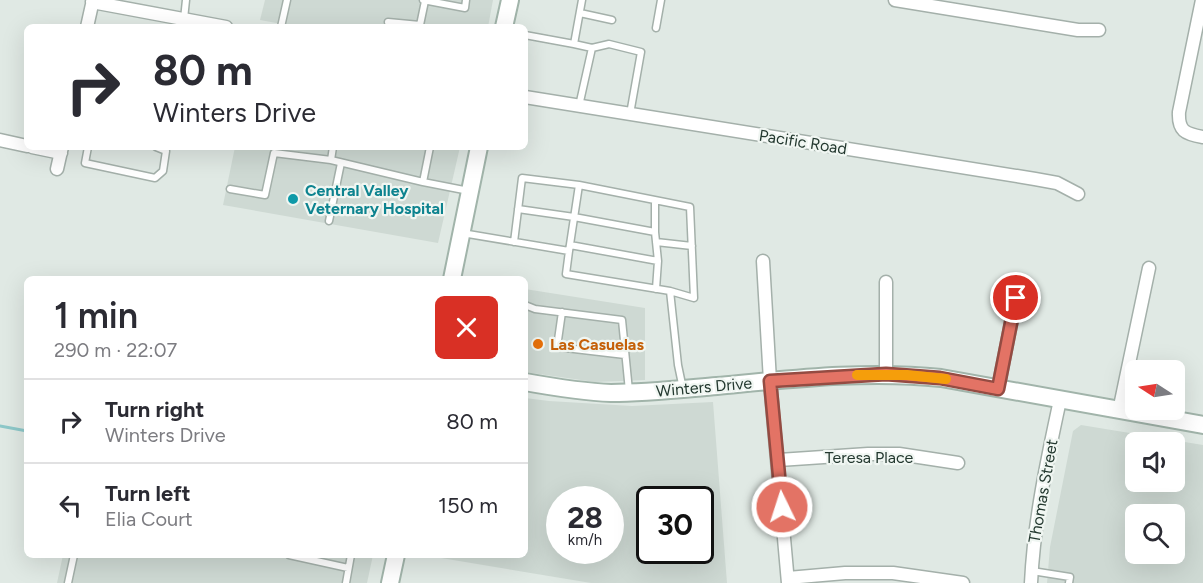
<!DOCTYPE html>
<html lang="en">
<head>
<meta charset="utf-8">
<style>
  :root { --surface:#fff; --page:#f7f7f7; --text:#2b2b33; --muted:#7c7c81; --line:#e1e1e2 }
  body { margin:0; font-family:Figtree,sans-serif; background:var(--page); color:var(--text); height:100vh; display:flex; flex-direction:column; font-size:22px; white-space:nowrap }
  * { box-sizing:border-box; margin:0 }
  p { font-size:20px; color:var(--muted) }
  .icon { flex:none; width:33px; height:33px; fill:none; stroke:currentColor; stroke-width:2; stroke-linecap:round; stroke-linejoin:round }
  .map { position:relative; flex:1; overflow:hidden }
  .panel { position:absolute; left:24px; top:276px; width:504px; height:282px; display:flex; flex-direction:column; background:var(--surface); border-radius:9px; box-shadow:0 6px 24px #0002 }
  .panel>* { flex:none }
  .hud { position:absolute; left:24px; top:24px; width:504px; height:126px; border-radius:9px; box-shadow:0 6px 24px #0002; background:#fff; color:var(--text); overflow:hidden }
  .needle { width:39px; rotate:282deg }
  .tools { position:absolute; left:1125px; top:360px; display:grid; gap:12px }
  .tools a { display:grid; place-items:center; width:60px; height:60px; border-radius:9px; background:var(--surface); box-shadow:0 6px 24px #0002; font-size:30px }
  .speed { position:absolute; left:546px; top:486px; display:flex; gap:12px; font-size:30px; font-weight:700; text-align:center }
  .speed>* { display:grid; place-content:center; width:78px; height:78px; border-radius:50%; background:var(--surface); box-shadow:0 6px 24px #0002; line-height:1 }
  .speed small { font-size:15px; font-weight:400 }
  .speed .limit { border:3px solid #111; border-radius:9px; background:#fff; color:#111 }
  .pin { position:absolute; display:grid; place-items:center; width:51px; height:51px; color:#fff; margin:-26px; border:3px solid #fff; border-radius:50%; box-shadow:0 2px 6px #0007 }
  .me { position:absolute; width:66px; margin:-33px; rotate:356deg; stroke-linejoin:round; filter:drop-shadow(0 0 4px #0008) }
  .turn { display:flex; align-items:center; gap:21px; height:126px; padding:0 30px; font-size:27px }
  .turn .icon { width:78px; height:78px; stroke-width:2.5 }
  .turn b { display:block; font-size:42px; line-height:51px }
  .round { display:grid; place-items:center; flex:none; width:63px; height:63px; border-radius:9px; background:var(--page) }
  .headline { display:flex; align-items:center; justify-content:space-between; height:102px; padding:0 30px }
  h1 { font-size:36px; font-weight:600; line-height:45px }
  ul { padding:0; list-style:none }
  li { display:flex; align-items:center; gap:18px; height:84px; padding:0 30px; border-top:2px solid var(--line) }
  li div { flex:1 }
  li b { display:block; font-size:22px }
  li em { font-style:normal }
  .map>svg:first-child { display:block }
</style>
</head>
<body>
<div class="map">
<svg width="1203" height="583" viewBox="0 0 1203 583">
  <rect width="100%" height="100%" fill="#e0e9e4"/>
  <path fill="#ced9d3" fill-rule="evenodd" d="M265,0H493L488,27H298L260,20Z
    M235,147H460L438,243L223,205Z
    M525,289L645,308V380L595,382L525,372Z
    M525,398L549,401L632,406L713,402L727,583H591L423,555H525ZM560,500H610V550H560ZM650,500H700V550H650Z
    M1081,425L1203,445V583H1047L1050,547L1073,431ZM1136,442H1174V482H1136ZM1136,514H1174V554H1136Z
    M63,555H373L367,583H57Z"/>
  <g fill="none" stroke-linecap="round" stroke-linejoin="round">
    <path stroke="#8dc8c9" stroke-width="3" d="M0,426L27,431"/>
    <g stroke="#a4b0aa" stroke-width="9">
      <path id="lane" d="M423,0L465,8L466,0
        M580,13L612,20
        M184,19L186,0
        M388,22L420,25L425,1
        M281,27L287,0
        M656,28L661,0
        M525,35L574,44
        M592,48L609,44L641,52L630,114
        M579,106L592,48L574,44L582,0
        M88,147L85,163L155,178L163,171L166,151L156,147
        M331,160L423,182L430,147
        M423,182L469,191
        M230,189L265,195L274,153L331,160L333,147
        M655,200V232
        M518,209L574,217L655,232L658,261
        M329,221L341,163
        M462,233L569,251L566,274L670,291L678,365L683,389
        M514,242L522,178L579,185
        M656,242L692,246
        M570,245L658,261L656,289
        M569,251L579,185L690,207L694,298L670,291
        M525,305L535,309L622,320L629,391
        M562,312L557,347L625,355
        M289,555L348,568
        M1032,571L1070,577L1069,583
        M68,583L74,555
        M346,583L351,555"/>
    </g>
    <g stroke="#a4b0aa" stroke-width="15">
      <path id="street" d="M895,0L1078,30H1099
        M1202,0L1179,112C1178,131 1185,134 1203,137
        M92,2L226,27
        M87,27L93,0
        M525,97L1035,179L1057,183L1078,194
        M0,140L27,146
        M32,147L61,153
        M57,169L62,147
        M763,261L770,381L788,583
        M886,374V282
        M998,389L1016,298
        M1119,411L1149,268
        M779,460L868,454H899L958,463
        M788,578L845,573H893L963,583
        M1031,583C1034,521 1047,460 1060,400"/>
    </g>
    <g stroke="#a1b4aa" stroke-width="20">
      <path id="secondary" d="M504,27L510,0
        M452,279L479,147
        M525,382C553,387 582,392 611,393C646,393 682,389 717,386C791,379 866,370 941,378L1203,425
        M390,583L396,555"/>
    </g>
    <use href="#lane" stroke="#fff" stroke-width="6"/>
    <use href="#street" stroke="#fff" stroke-width="12"/>
    <use href="#secondary" stroke="#fff" stroke-width="16"/>
  </g>
  <g fill="none" stroke-linecap="round" stroke-linejoin="round">
    <g stroke="#944b42" stroke-width="15">
      <path id="route" d="M782,507L770,381L886,374L940,378L998,389L1016,298"/>
    </g>
    <use href="#route" stroke="#e37365" stroke-width="10"/>
    <path stroke="#f59e0b" stroke-width="10" d="M857,375H907L946,379"/>
  </g>
  <circle fill="#0f9aa8" stroke="#f0f6f2" stroke-width="2" cx="293" cy="199" r="6"/>
  <circle fill="#e8710a" stroke="#f0f6f2" stroke-width="2" cx="538" cy="344" r="6"/>
  <g text-anchor="middle" dominant-baseline="central" stroke-width="4.5" stroke-linejoin="round" paint-order="stroke">
    <g font-size="16" fill="#23382f" stroke="#f0f6f2">
      <text transform="translate(803 142) rotate(9)">Pacific Road</text>
      <text transform="translate(704 387) rotate(-5)">Winters Drive</text>
      <text x="869" y="457">Teresa Place</text>
      <text transform="translate(1043 491) rotate(-80)">Thomas Street</text>
    </g>
    <g font-size="16" font-weight="bold" fill="#0d838f" stroke="#f0f6f2" text-anchor="start">
      <text x="305" y="190">Central Valley<tspan x="305" dy="18">Veternary Hospital</tspan></text>
    </g>
    <g font-size="16" font-weight="bold" fill="#c56008" stroke="#f0f6f2" text-anchor="start">
      <text x="550" y="344">Las Casuelas</text>
    </g>
  </g>
</svg>
<div class="tools">
<a><svg class="needle" viewBox="-14 -14 28 28"><path d="M0-13l5 13h-10z" fill="#e53935"/><path d="M0 13l5-13h-10z" fill="#7c7c81"/></svg></a>
<a><svg class="icon" aria-label="sound" viewBox="0 0 24 24"><path d="M4 9h4l5-4v14l-5-4H4zM17 9q2 3 0 6"/></svg></a>
<a><svg class="icon" aria-label="search" viewBox="0 0 24 24"><circle cx="10" cy="10" r="6"/><path d="M15 15l6 6"/></svg></a>
</div>
<div class="speed"><div>28<small>km/h</small></div><div class="limit">30</div></div>
<div class="pin" style="left:1016px;top:298px;background:#d93025"><svg class="icon" aria-label="arrive" viewBox="0 0 24 24"><path d="M6 21V4h12l-3 4 3 4H6"/></svg></div>
<svg class="me" style="left:782px;top:507px" viewBox="-20 -20 40 40"><circle r="17" fill="#e37365" stroke="#fff" stroke-width="3"/><path d="M0-11L8 9 0 5-8 9z" fill="#fff"/></svg>
<div class="hud">
<div class="turn"><svg class="icon" aria-label="right" viewBox="0 0 24 24"><path d="M7 20v-9h11M14 6l5 5-5 5"/></svg><div><b>80 m</b>Winters Drive</div></div>
</div>
<section class="panel">
<div class="headline"><div><h1>1 min</h1><p>290 m · 22:07</p></div><a class="round" style="background:#d93025;color:#fff"><svg class="icon" aria-label="close" viewBox="0 0 24 24"><path d="M6 6l12 12M18 6L6 18"/></svg></a></div>
<ul>
<li><svg class="icon" aria-label="right" viewBox="0 0 24 24"><path d="M7 20v-9h11M14 6l5 5-5 5"/></svg><div><b>Turn right</b><p>Winters Drive</p></div><em>80 m</em></li>
<li><svg class="icon" aria-label="left" viewBox="0 0 24 24"><path d="M17 20v-9H6M10 6l-5 5 5 5"/></svg><div><b>Turn left</b><p>Elia Court</p></div><em>150 m</em></li>
</ul>
</section>
</div>
</body>
</html>
